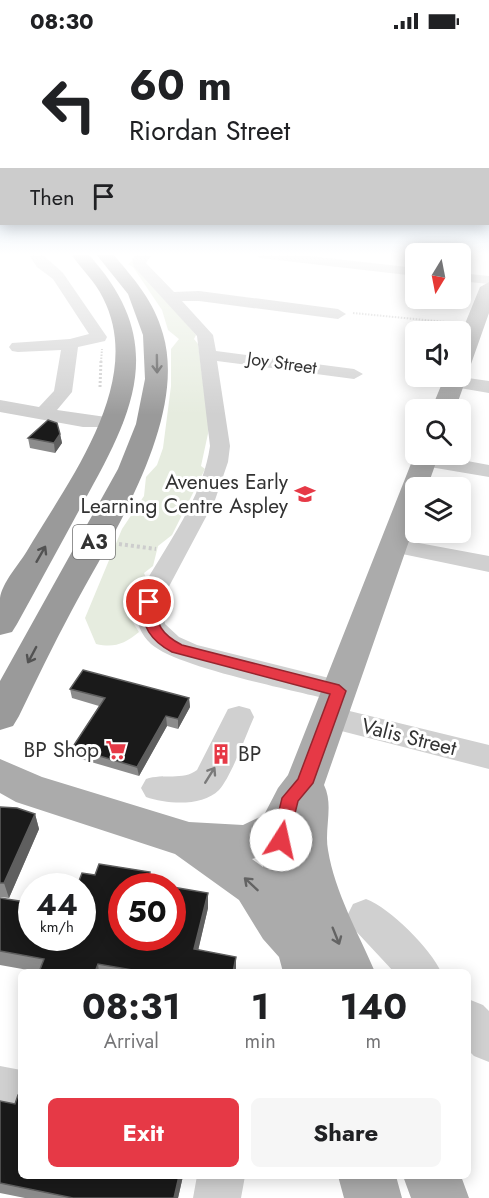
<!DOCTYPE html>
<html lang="en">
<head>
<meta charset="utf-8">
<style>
  :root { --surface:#fff; --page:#f6f6f6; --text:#202124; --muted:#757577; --accent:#e63946 }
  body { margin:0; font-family:Jost,sans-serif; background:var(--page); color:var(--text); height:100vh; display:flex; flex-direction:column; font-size:22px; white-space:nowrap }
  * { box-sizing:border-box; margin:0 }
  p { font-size:20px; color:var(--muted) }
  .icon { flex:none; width:33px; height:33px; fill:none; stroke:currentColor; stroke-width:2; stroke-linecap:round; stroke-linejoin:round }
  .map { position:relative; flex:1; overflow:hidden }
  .side { position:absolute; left:18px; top:927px; width:453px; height:210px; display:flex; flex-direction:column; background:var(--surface); border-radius:9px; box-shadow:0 3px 15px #0003 }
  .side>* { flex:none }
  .hud { position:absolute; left:0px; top:0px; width:489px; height:183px; box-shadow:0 3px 15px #0003; background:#fff; color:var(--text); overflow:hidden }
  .needle { width:39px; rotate:190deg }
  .buttons { position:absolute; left:405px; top:201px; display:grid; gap:12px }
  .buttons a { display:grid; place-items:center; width:66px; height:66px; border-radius:9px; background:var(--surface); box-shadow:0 3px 15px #0003; font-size:30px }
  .speed { position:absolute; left:18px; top:831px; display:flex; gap:12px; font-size:30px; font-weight:700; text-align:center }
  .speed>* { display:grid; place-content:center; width:78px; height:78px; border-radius:50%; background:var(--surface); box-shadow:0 3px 15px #0003; line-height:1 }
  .speed small { font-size:15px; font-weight:400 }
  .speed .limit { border:9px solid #d22; background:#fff; color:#111 }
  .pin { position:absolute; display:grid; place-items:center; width:51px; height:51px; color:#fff; margin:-26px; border:3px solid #fff; border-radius:50%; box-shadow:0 2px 6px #0007 }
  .me { position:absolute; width:66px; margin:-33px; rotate:10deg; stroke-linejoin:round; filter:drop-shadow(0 0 4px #0008) }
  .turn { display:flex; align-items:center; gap:21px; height:126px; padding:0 30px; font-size:27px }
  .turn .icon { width:78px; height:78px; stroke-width:2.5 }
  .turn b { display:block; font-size:42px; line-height:51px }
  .then { display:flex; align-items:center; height:57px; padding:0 30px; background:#0003; gap:12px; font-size:22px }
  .eta { display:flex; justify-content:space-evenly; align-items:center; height:102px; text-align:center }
  .eta b { font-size:36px; font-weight:700; line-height:42px }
  .button { display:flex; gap:12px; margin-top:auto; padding:12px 30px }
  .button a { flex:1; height:69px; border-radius:9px; background:var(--accent); color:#fff; font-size:24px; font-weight:700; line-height:69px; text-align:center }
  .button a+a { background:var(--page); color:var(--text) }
  .status { display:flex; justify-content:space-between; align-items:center; height:42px; padding:0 30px; background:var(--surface); direction:ltr }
  .status svg { height:16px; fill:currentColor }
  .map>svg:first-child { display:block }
</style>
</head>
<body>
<div class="status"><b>08:30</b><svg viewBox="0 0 49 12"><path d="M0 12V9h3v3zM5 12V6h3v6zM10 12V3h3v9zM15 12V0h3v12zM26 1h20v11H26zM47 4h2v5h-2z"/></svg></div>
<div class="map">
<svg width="489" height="1156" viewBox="0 0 489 1156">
  <rect width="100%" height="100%" fill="#fff"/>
  <path fill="#e6ecdf" d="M132,219L196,293L194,297L198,302L209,387L201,424L205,427L172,493L158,504L153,524L144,531L146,536L136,549L130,576L139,590C124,602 115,606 96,602L85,576L122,487L144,454L146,435L157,423L163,406L171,344V307L179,297L168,288L162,268L133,225L128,222Z"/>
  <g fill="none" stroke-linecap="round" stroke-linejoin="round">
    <path stroke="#cdcdcd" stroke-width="2" stroke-dasharray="1.5 1.5" stroke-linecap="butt" d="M353,271L456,281
      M101,320L102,307"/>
    <path stroke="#cdcdcd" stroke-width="3" stroke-dasharray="2 2" stroke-linecap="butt" d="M100,345L101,318"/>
    <path stroke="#cdcdcd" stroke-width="4" stroke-dasharray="3 3" stroke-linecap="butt" d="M119,502L156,507"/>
    <path fill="#d0d0d0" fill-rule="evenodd" d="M28,212H42L63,231L107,295L105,299L78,305L72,350L57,368L120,377L123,381L120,385H83L0,370V358L39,365L54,349L61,308L18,310L12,309L9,305L12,301L70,297L89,292L53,237L37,225Z
      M137,212H152L146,221L174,250L199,249L338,267L346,272L338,277L199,259H182L213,293L216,309L354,327L363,332L354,337L217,319L230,404L228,420L215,458L165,552L162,564L165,582L179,595L197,603L349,641L354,649L349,657L339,660C298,649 178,626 151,602C136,588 134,571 139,552C165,504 202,459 210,404L197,294L134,225L132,217Z
      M253,212H292L416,226V234L260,216Z
      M460,231L489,234V242L460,239Z
      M454,334L489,339V351L448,344L445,340Z
      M429,412L489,423V435L424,424L417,422L413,418L417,414Z
      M392,496L489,514V530L383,508L380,503L383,498Z
      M239,664L250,667L254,675C246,693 231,735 219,748C202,765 167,762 146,755L141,746L146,737C163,731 183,739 197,728L228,667Z
      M329,664L489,703V727L318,683L314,675L318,667Z
      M366,857C390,866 431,907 441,930H394L353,886L347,874L353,862Z
      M468,957L483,963L489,969V1020L474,1014L468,1008Z
      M0,1024L21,1028V1072L0,1068Z
      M197,1134H245L241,1156H193Z"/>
    <path fill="#ababab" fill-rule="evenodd" d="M489,240V271L471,322L468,327L460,328V294L480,245Z
      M460,328L467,334L455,368H431L445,334H460Z
      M416,409V412H439L427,446H416V479L324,743C334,763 324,787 328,808C335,851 358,890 375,930H283L279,915L263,897L239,858L175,812L16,760L0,751V717L42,735L189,780L243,783L264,773L278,746L288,733ZM262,814L263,825L252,817Z
      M338,1134H396L402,1156H344Z
      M403,1134H461L469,1156H411Z"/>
    <path fill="#9a9a9a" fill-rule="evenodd" d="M71,212H88C169,300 134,370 83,461C61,502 39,542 17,582L12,590L0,593C0,581 0,568 0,556C2,541 19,522 27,509C68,439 146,340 103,256C95,239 81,227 71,212Z
      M96,212H113C134,237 154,259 163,292C188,378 111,495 72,568C53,603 36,639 19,674L13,684L0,688V639L118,427L136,382L145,337L143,293L128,252Z"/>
  </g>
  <path fill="#8c8c8c" d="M60,392L62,401L55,411L30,406L28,396Z
    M70,647L189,656L190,665L178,687L167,684L139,734L74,715L72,706L99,664L72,656Z
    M0,765L35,772L39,787L9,856L0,855Z
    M150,830L151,842L208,851V866L198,908L236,930H39L0,923V856L82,896L95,833Z
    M0,1059L21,1134H183L178,1156H25L0,1151Z"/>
  <path fill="#5f5f5f" d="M60,392L62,401L55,411L54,401Z
    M189,656L190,665L178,687V677Z
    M166,674L167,684L139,734L137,725Z
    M35,772L39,787L9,856L4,841Z
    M150,830L152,844L147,841Z
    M208,851V866L195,922L194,907Z
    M236,915V930H233Z
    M98,922L99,930H95Z
    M179,1134H183L178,1156H174Z"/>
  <path fill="#1a1a1a" stroke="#5f5f5f" stroke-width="1.5" d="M48,378L57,381L60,392L54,401L28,396Z
    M83,628L189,656L178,677L166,674L137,725L72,706L105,656L70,647Z
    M0,765L17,766L35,772L4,841H0Z
    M99,822L150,830L147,841L168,844H122V896H172V845L208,851L194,907L236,915L233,930H144L98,922L95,930H39L44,917L0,909V856L32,861V896H82V844H77L82,831L95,833Z
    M18,1053H21V1134H179L174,1156H73L0,1141V1059L15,1062Z"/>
  <defs><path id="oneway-shaft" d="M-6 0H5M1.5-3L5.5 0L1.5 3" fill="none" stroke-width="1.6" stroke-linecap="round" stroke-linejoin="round" transform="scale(1.5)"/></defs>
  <g stroke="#525252">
    <use href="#oneway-shaft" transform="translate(157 322) rotate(89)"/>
    <use href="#oneway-shaft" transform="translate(41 512) rotate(-60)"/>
    <use href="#oneway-shaft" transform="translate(32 613) rotate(118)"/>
  </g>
  <use stroke="#7a7a7a" href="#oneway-shaft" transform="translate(210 733) rotate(-58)"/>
  <g stroke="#636363">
    <use href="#oneway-shaft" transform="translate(251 842) rotate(-137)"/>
    <use href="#oneway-shaft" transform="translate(336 894) rotate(68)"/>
  </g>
  <linearGradient id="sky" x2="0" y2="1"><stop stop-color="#9ec6ea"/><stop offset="0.57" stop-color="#fff"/><stop offset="1" stop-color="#fff" stop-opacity="0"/></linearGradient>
  <rect width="489" height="373" fill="url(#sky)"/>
  <path fill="#e63946" stroke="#96252e" stroke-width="1.5" d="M149,556L156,560C155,582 162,593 182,603L339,643L346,649L313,741L298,759L287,804L281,806L275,804L272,798L282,756L298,737L330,652L172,610C151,599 141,584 142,560Z"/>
  <defs>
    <g id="school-bare" transform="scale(1.62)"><path d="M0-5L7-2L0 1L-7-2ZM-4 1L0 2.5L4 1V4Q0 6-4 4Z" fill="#e63946" stroke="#fff" stroke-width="2.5" paint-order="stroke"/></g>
    <g id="supermarket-bare" transform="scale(1.62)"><path d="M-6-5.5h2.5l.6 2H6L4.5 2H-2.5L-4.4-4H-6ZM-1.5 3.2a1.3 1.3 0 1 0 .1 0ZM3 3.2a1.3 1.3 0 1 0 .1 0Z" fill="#e63946" stroke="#fff" stroke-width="2.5" paint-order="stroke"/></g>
    <g id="building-bare" transform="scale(1.62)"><path d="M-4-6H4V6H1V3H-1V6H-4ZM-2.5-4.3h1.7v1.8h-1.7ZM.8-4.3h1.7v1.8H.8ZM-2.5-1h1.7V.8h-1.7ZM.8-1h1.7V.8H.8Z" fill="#e63946" stroke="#fff" stroke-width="2.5" paint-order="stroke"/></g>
  </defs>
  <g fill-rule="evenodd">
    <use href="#school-bare" x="305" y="452"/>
    <use href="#supermarket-bare" x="116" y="708"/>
    <use href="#building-bare" x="221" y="712"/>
  </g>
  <g text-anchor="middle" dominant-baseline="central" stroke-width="6" stroke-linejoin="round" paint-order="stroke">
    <g font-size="18" fill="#333" stroke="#fff">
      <text transform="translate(282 321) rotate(8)">Joy Street</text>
    </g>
    <rect fill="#fff" stroke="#707070" stroke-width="1.5" x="73" y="483" width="42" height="34" rx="4.5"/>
    <g font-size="20" font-weight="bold" fill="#333">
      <text x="94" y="500">A3</text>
    </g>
    <g font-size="21" fill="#333" stroke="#fff" text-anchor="end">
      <text x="288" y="440">Avenues Early<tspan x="288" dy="24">Learning Centre Aspley</tspan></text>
      <text x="99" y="708">BP Shop</text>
      <text x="238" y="712" text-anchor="start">BP</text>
    </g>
    <g font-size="21" fill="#333" stroke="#fff">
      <text transform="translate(409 695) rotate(14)">Valis Street</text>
    </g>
  </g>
</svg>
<div class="buttons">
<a><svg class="needle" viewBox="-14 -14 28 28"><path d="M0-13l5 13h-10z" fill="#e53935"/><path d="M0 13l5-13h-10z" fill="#757577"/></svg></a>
<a><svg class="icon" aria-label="sound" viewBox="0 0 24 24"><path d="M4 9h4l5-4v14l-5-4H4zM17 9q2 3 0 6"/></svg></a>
<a><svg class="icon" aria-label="search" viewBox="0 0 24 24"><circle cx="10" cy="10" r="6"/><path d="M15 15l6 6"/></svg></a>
<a><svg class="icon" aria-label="layers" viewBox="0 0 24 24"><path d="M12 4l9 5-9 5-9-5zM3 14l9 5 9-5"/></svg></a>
</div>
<div class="speed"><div>44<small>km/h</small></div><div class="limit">50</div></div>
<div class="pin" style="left:149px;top:560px;background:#d93025"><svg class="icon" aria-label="arrive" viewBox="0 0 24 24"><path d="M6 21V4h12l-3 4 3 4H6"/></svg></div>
<svg class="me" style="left:281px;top:798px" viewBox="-20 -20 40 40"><circle r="19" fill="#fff"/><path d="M0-13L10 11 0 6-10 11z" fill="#e63946"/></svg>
<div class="hud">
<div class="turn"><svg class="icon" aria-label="left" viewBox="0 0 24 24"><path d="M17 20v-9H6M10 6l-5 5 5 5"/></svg><div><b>60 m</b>Riordan Street</div></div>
<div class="then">Then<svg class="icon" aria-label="arrive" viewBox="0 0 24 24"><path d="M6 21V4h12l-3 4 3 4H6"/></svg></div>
</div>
<section class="side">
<div class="eta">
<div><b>08:31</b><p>Arrival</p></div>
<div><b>1</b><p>min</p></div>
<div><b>140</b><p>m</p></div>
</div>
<div class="button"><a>Exit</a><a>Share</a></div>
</section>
</div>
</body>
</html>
